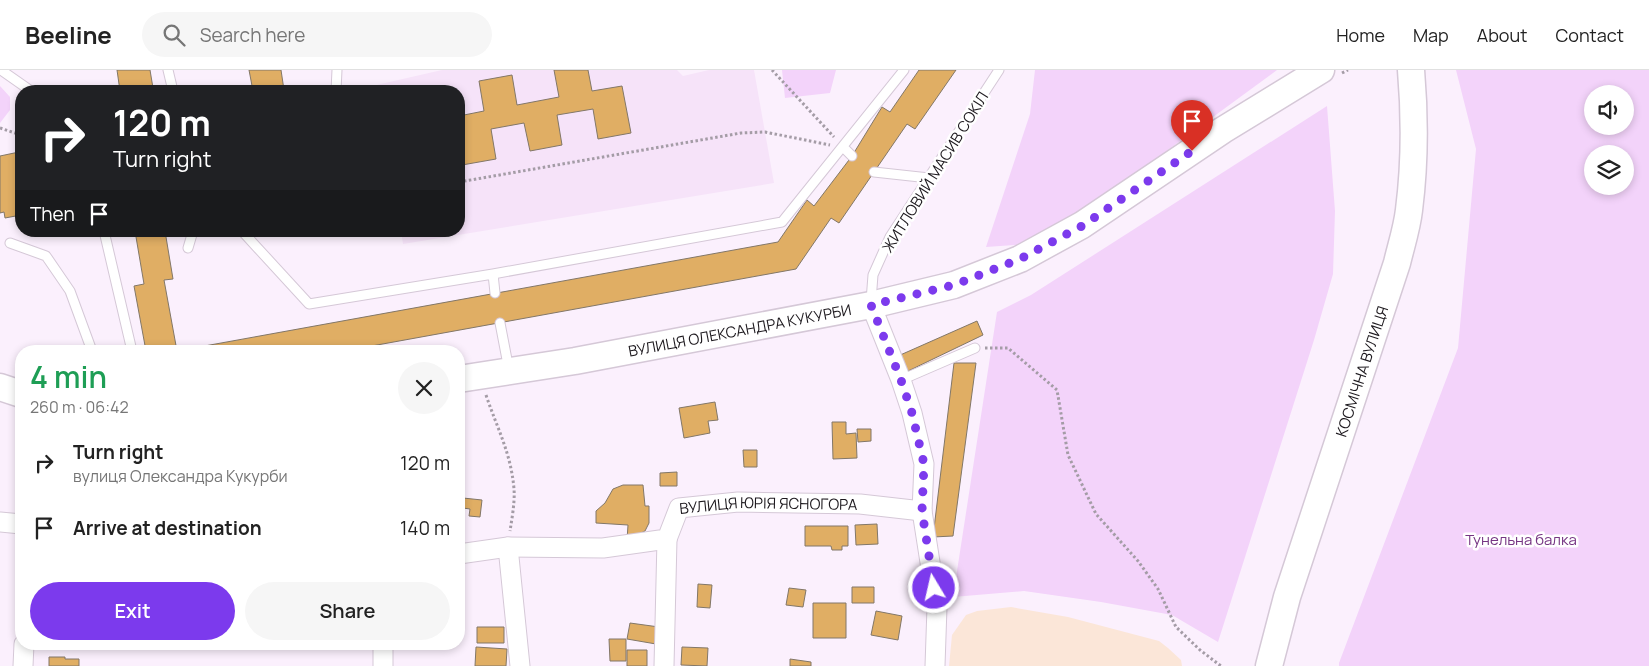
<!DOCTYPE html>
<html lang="en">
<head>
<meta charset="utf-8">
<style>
  :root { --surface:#fff; --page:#f6f6f6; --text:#222; --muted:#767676; --line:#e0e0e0; --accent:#7c3aed }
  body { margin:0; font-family:Manrope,sans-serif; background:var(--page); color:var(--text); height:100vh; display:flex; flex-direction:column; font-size:19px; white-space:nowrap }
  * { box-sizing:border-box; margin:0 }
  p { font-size:16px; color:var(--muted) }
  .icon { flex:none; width:28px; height:28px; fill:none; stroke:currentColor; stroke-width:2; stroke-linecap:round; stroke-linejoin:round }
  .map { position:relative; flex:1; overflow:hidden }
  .sheet { position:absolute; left:15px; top:275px; width:450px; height:305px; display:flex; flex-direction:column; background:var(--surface); border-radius:20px; box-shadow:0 2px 8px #0003 }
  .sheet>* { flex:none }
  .hud { position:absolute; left:15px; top:15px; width:450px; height:152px; border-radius:20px; box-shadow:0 2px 8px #0003; background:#202124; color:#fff; overflow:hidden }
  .buttons { position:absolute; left:1584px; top:15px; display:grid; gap:10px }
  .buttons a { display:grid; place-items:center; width:50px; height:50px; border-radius:50%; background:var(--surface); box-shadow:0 2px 8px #0003; font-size:25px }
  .pin { position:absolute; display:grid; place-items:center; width:42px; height:42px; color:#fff; margin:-51px -21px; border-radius:50% 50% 50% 0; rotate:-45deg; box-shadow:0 0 5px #0007 }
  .pin .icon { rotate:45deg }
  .me { position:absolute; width:55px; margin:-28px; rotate:351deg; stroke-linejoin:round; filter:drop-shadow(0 0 4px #0008) }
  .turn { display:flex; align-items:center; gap:18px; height:105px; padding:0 15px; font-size:22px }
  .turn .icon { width:65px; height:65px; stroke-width:2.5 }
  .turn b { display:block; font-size:35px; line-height:42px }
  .then { display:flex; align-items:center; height:48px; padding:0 15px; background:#0003; gap:10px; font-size:19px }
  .round { display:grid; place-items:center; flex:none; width:52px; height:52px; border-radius:26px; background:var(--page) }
  .overview { display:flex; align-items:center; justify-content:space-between; height:85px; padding:0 15px }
  h1 { font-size:30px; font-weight:600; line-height:38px; color:#1e9e55 }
  .button { display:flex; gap:10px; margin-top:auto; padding:10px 15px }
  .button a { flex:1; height:58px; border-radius:30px; background:var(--accent); color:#fff; font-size:20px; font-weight:600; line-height:58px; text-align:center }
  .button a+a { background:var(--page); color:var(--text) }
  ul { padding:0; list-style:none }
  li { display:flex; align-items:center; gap:15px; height:65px; padding:0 15px }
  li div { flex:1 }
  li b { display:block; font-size:19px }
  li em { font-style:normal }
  header { display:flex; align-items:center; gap:30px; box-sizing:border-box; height:70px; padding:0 25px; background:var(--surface); border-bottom:1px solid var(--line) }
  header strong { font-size:24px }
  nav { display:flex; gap:28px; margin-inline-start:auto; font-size:18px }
  .search { width:350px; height:45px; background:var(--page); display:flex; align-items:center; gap:12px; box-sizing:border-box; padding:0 18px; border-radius:28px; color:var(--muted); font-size:19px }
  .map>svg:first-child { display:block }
</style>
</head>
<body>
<header>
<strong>Beeline</strong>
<div class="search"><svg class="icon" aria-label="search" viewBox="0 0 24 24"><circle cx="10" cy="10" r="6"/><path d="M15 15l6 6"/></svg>Search here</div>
<nav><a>Home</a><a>Map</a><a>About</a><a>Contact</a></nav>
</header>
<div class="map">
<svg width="1649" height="596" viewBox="0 0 1649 596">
  <rect width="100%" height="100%" fill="#fbf0fd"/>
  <path fill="#f6e3f9" d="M442,0H677L683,6L709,0H754L774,113L403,174L401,161H459V21H373L372,16Z"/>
  <path fill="#fbe6d8" d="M1011,537L1068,547L1159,571L1168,578L1181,590L1182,596H949L952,565L966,545L977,541Z"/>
  <path fill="#f3d3fa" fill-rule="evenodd" d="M782,0H836L830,23L785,28Z
    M1035,0H1277L1041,173L986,177L1030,44Z
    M1456,0H1649V596H1339V593L1458,278L1476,79ZM1592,24H1625V56H1592ZM1592,84H1625V116H1592Z
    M0,16L10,27V40L0,53Z
    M1327,36L1335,141L1333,204L1314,270L1218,572L1172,545L1101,532L1024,521L953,527L997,242L1031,225Z"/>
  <path fill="#e0ae64" stroke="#827768" d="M117,0H150L153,18L136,21H120Z
    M249,0H281L284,20L300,17L301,21H253Z
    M554,0H588L592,21L622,16L631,63L598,69L593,39L557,45L562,75L530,81L524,53L491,59L496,89L462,95L459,75V46L484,41L479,11L512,5L517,35L559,27Z
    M919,0H956L915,59L907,54L839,153L831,148L796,199L344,281H146L134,216L144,214L135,161H165L173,209L164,210L177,281L778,172L807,130L814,136L852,86L882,37L890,42Z
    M120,17V21H106V20Z
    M19,82L21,96V145L5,148L4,142L0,143V86Z
    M977,251L983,265L906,302L898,286Z
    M954,293H976L953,466L933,467Z
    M715,332L718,350L708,351L710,363L684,368L679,338Z
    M832,352H846V364L856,363L857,388L833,389Z
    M857,359H871V371L858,372Z
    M743,380H757V397H744Z
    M677,402V416H660V403Z
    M623,415H643L645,436H649V453L645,461L627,470L628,455L596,453V441L605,433L613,419Z
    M463,428L482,430L480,447L469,446L470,439L463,438Z
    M877,454L878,474L856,475L855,455Z
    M805,456H848V476H842V480H832L831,476H805Z
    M698,514L712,515L710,538L697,537Z
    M852,517H874V533H852Z
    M789,518L806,520L803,537L786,535Z
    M813,533H846V568H813Z
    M876,541L902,546L898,570L871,565Z
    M630,553L659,557L656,574L627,569Z
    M477,557H504V573H477Z
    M609,569H626V591H610Z
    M476,577L507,579L506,596H475Z
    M682,577L708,578L707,596L681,595Z
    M627,580H647V596H627Z
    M49,587H65V589H79V596H49Z
    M790,589L811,592V596H790Z"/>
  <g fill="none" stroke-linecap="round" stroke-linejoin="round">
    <g stroke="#d5c8d7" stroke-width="11">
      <path id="lane" d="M1,0L31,21
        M168,0L173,21
        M336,21L337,0
        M843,77L852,86
        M874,102L929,108
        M104,161L132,281
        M242,161L309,234L493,204L782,152L904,0
        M10,173L46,186L70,221L92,281
        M188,178L193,161
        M493,204L495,223
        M871,231L873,205L890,167L999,0
        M500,253L509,300
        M901,310L975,278"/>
    </g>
    <g stroke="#d5c8d7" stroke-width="21">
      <g id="street">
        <path d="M871,235L901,310L912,343L924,394L922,441L937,537L935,596"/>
        <path d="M0,452L21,454"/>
        <path d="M508,477L520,596"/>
        <path id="s1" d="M459,484L508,477L603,478L667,469L679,438L738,432L860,434L922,441"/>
        <path d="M383,574V596"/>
        <path d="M23,596L24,574"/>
        <path d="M664,596L667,469"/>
      </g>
    </g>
    <g stroke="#d5c8d7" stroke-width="29">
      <g id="secondary">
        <path id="s2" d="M459,309L575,291L871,235L954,215L1020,189L1082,155L1223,60L1321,0"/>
        <path d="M0,317L21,324"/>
        <path id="s3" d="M1269,596L1287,527L1397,193C1401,176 1407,158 1409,140C1415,93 1415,47 1411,0"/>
      </g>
    </g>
    <path stroke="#a49ca6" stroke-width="3" stroke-dasharray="2.5 2.5" stroke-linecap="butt" d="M772,0L834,67
      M1342,3L1348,0
      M0,58L21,65
      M459,112L741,63L765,62L830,75
      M985,278H1008L1057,320L1068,385L1096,444L1138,491L1158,519L1176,557L1200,580L1221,596
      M486,325C497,358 511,383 514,419C515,432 512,448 510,461"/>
    <use href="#lane" stroke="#fff" stroke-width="9"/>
    <use href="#street" stroke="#fff" stroke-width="19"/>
    <use href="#secondary" stroke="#fff" stroke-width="26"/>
  </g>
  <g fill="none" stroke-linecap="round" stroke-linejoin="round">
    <path stroke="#7c3aed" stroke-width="9" stroke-dasharray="0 16.2" d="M934,518L922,441L924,394L912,343L901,310L871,235L954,215L1020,189L1082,156L1192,81"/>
  </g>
  <g text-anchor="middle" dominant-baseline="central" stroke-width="5" stroke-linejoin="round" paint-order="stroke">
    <g font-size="15" fill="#1c181d" stroke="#fff">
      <text transform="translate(935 102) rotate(-58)">ЖИТЛОВИЙ МАСИВ СОКІЛ</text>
      <text stroke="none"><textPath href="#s2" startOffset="285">ВУЛИЦЯ ОЛЕКСАНДРА КУКУРБИ</textPath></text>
      <text stroke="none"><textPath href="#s3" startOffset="309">КОСМІЧНА ВУЛИЦЯ</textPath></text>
      <text stroke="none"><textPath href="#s1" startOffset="332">ВУЛИЦЯ ЮРІЯ ЯСНОГОРА</textPath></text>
    </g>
    <g font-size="15" fill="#763583" stroke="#fff">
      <text x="1521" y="469">Тунельна балка</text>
    </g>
  </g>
</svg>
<div class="buttons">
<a><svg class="icon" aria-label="sound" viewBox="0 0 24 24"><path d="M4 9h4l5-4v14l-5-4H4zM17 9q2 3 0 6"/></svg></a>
<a><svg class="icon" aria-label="layers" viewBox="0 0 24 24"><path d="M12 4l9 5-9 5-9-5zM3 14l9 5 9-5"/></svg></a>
</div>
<div class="pin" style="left:1192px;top:81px;background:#d93025"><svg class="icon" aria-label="arrive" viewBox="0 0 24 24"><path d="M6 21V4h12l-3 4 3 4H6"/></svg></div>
<svg class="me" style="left:934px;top:518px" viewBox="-20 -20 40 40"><circle r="17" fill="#7c3aed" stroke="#fff" stroke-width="3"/><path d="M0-11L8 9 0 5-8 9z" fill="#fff"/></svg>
<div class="hud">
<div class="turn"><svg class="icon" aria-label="right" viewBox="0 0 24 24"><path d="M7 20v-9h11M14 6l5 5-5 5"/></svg><div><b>120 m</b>Turn right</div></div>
<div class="then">Then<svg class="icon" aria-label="arrive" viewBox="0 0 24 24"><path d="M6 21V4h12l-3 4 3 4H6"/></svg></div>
</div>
<section class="sheet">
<div class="overview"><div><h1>4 min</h1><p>260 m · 06:42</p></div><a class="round"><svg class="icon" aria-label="close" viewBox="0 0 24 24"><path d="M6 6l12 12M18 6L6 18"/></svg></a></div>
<ul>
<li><svg class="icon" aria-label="right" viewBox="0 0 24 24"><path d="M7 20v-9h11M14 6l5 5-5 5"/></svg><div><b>Turn right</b><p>вулиця Олександра Кукурби</p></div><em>120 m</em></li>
<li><svg class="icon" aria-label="arrive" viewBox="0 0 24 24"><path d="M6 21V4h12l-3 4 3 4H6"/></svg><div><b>Arrive at destination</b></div><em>140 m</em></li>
</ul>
<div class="button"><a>Exit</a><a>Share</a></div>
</section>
</div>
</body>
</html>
